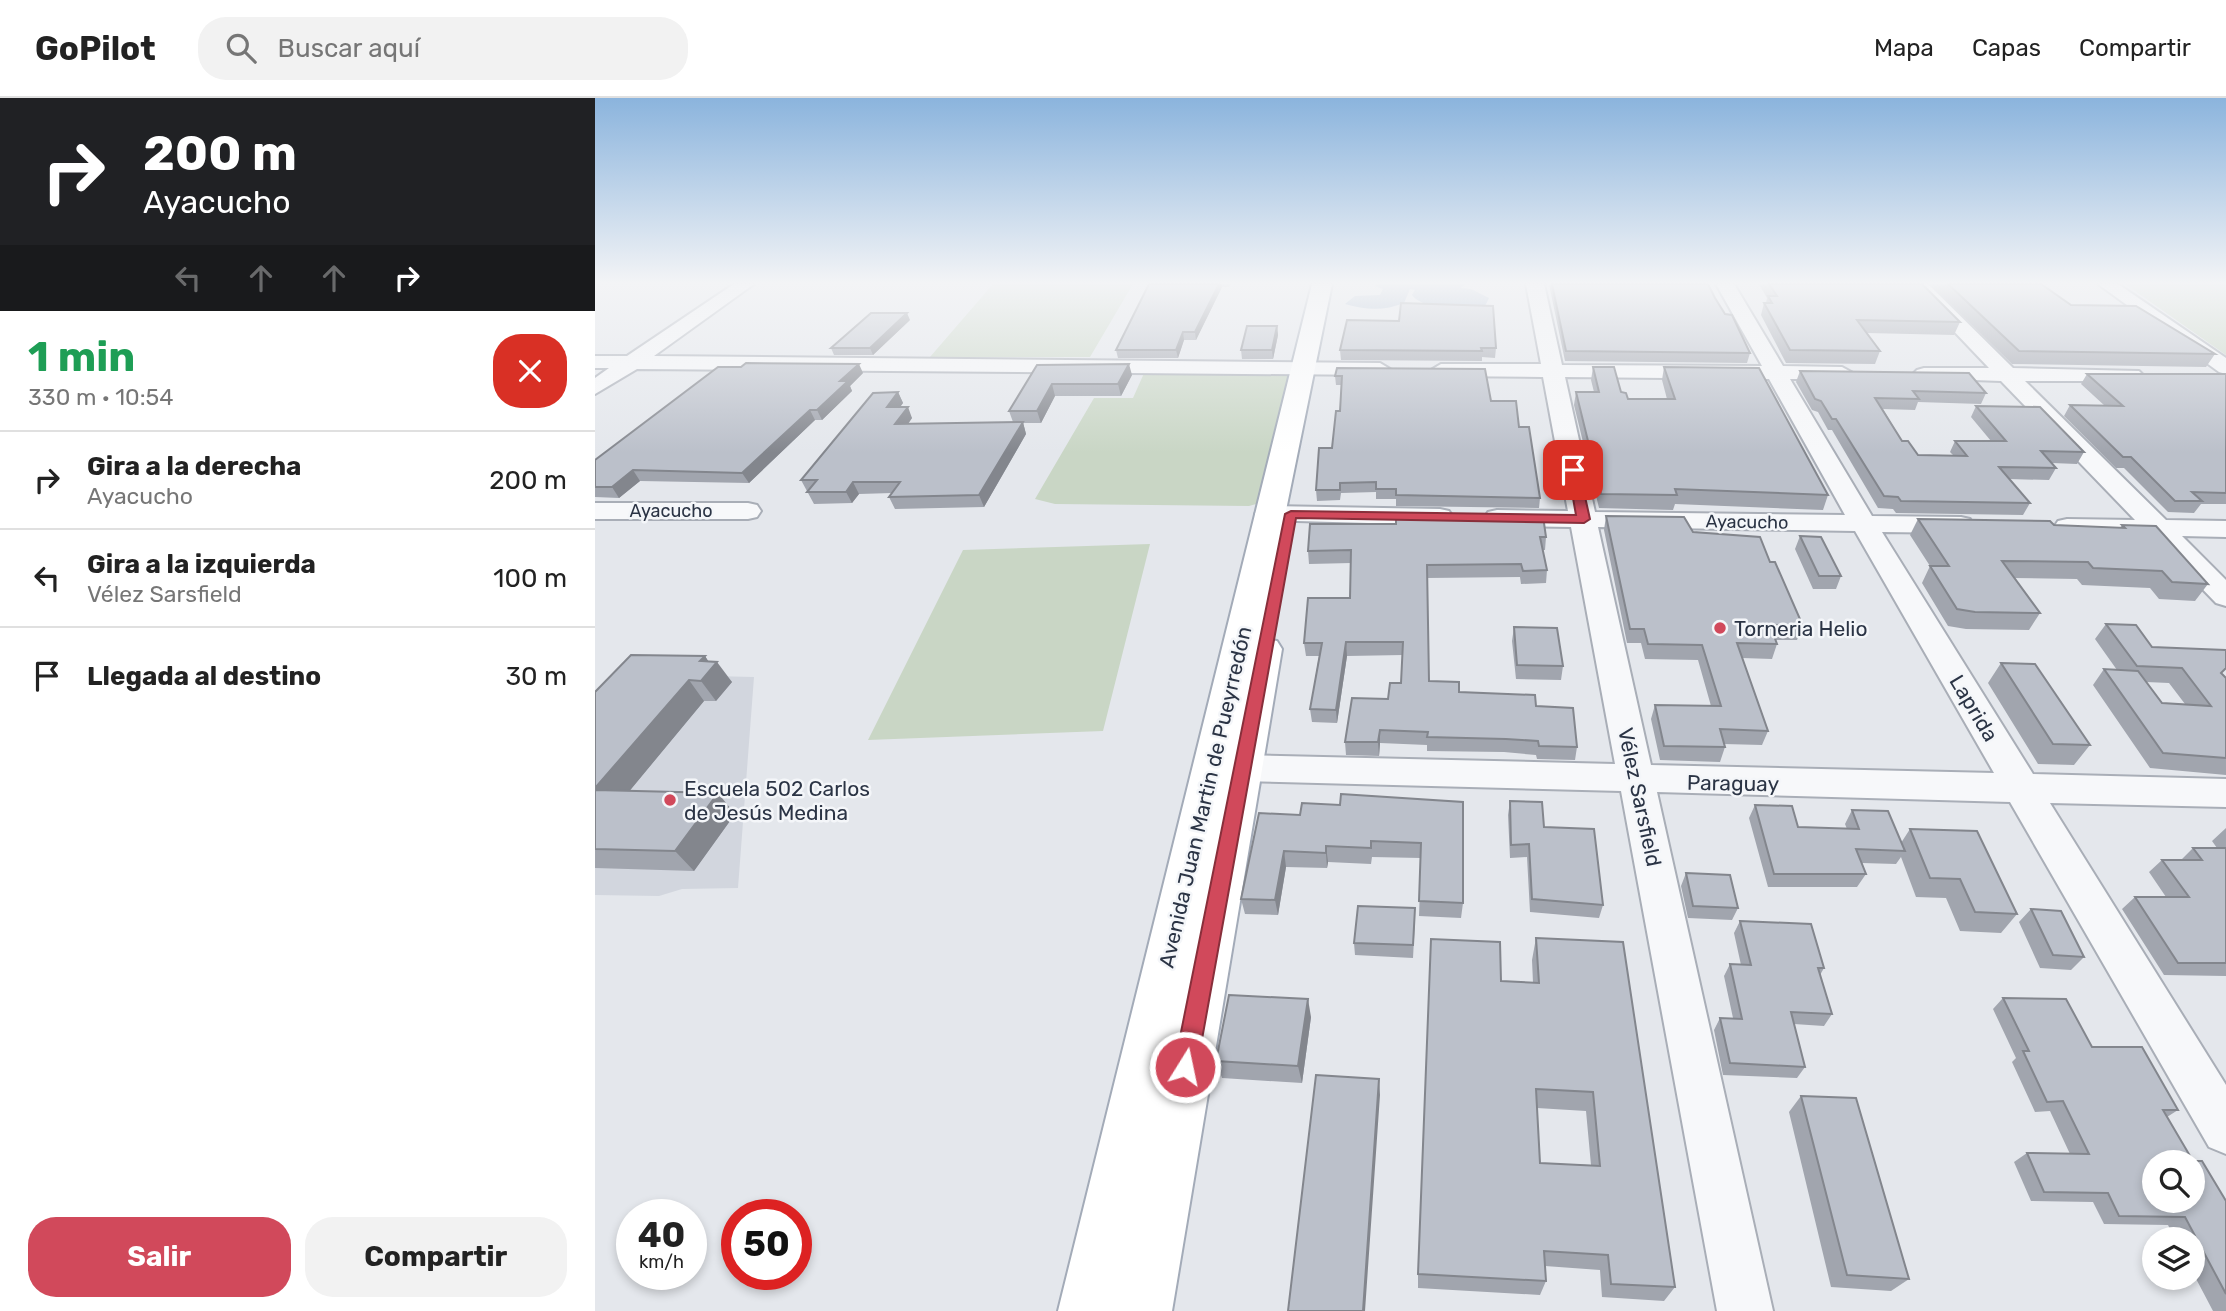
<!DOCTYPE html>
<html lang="es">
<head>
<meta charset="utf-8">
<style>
  :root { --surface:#fff; --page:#f2f2f2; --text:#222; --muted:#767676; --line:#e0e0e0; --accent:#d1495b }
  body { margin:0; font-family:Rubik,sans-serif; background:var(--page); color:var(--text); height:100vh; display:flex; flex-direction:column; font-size:26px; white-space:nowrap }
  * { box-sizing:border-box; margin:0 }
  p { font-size:23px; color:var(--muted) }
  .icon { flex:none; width:38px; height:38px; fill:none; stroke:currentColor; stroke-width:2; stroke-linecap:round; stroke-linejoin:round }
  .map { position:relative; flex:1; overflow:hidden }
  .drawer { display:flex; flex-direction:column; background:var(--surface); width:595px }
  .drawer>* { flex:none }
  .banner { background:#202124; color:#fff; overflow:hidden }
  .fabs { position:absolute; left:1547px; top:1052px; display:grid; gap:14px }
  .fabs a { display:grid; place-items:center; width:63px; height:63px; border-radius:50%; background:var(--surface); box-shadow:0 4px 10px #0003; font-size:35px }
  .speed { position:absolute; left:21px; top:1101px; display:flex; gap:14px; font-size:35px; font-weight:700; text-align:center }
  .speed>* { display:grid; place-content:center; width:91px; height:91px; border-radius:50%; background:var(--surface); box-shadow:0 4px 10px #0003; line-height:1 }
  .speed small { font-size:18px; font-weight:400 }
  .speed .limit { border:10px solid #d22; background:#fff; color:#111 }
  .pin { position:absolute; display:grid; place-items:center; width:60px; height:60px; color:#fff; margin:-30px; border-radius:14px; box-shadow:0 4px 10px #0006 }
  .me { position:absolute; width:77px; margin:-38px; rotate:10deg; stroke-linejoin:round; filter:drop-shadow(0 0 5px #0008) }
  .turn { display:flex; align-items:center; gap:24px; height:147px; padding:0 28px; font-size:32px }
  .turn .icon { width:91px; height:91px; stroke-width:2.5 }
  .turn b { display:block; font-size:49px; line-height:60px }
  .lanes { display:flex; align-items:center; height:66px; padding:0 28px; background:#0003; justify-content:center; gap:35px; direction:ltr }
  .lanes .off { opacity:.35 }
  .round { display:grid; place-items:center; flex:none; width:74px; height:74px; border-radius:28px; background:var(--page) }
  .summary { display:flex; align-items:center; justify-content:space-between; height:119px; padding:0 28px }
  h1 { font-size:42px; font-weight:700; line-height:52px; color:#1e9e55 }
  .primary-button { display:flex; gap:14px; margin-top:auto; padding:14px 28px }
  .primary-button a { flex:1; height:80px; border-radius:28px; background:var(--accent); color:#fff; font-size:28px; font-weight:700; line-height:80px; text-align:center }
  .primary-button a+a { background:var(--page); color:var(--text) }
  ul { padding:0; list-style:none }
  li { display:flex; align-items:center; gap:21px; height:98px; padding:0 28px; border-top:2px solid var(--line) }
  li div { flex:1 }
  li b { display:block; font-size:26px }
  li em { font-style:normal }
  header { display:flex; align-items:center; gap:42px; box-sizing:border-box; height:98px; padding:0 35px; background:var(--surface); border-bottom:2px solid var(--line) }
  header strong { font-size:33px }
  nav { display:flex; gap:38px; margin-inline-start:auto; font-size:24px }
  .search { width:490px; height:63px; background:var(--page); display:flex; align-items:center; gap:18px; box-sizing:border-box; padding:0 24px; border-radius:28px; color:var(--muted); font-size:26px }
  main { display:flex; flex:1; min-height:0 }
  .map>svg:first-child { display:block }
</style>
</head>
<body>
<header>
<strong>GoPilot</strong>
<div class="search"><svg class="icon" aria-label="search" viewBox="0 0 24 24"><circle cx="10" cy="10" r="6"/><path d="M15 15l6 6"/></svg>Buscar aquí</div>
<nav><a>Mapa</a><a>Capas</a><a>Compartir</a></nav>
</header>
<main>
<section class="drawer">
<div class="banner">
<div class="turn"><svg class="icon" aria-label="right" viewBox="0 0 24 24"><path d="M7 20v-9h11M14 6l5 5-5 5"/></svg><div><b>200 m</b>Ayacucho</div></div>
<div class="lanes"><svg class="icon off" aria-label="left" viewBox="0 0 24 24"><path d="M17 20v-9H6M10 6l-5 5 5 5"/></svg><svg class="icon off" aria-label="ahead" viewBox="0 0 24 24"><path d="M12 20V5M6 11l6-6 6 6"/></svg><svg class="icon off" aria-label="ahead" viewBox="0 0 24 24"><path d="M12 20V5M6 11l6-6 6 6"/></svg><svg class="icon" aria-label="right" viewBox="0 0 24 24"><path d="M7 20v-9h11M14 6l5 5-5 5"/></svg></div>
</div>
<div class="summary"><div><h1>1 min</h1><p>330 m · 10:54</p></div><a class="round" style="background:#d93025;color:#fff"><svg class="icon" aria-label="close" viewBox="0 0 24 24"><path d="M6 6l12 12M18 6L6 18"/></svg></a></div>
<ul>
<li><svg class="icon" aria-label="right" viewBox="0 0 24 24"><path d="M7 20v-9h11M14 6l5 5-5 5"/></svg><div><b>Gira a la derecha</b><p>Ayacucho</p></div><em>200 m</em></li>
<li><svg class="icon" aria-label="left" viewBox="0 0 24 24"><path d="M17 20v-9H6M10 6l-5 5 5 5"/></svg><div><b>Gira a la izquierda</b><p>Vélez Sarsfield</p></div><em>100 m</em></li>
<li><svg class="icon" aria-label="arrive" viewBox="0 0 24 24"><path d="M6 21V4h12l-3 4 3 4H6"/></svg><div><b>Llegada al destino</b></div><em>30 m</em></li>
</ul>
<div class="primary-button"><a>Salir</a><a>Compartir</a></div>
</section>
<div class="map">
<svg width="1631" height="1213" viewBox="0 0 1631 1213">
  <rect width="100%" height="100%" fill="#e4e7ec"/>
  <path fill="#d2d6de" d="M35,576L159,579L143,790L87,791L64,798L0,797V613Z"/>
  <path fill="#c9d6c5" d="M398,186H538L495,259H335Z
    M1530,186H1631V257Z
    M678,272L696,277L672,403L654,408L460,406L440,401L499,300H538L550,273Z
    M555,446L508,633L273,642L368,452Z"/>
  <path fill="#9fb4cc" d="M783,186H870L866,190L876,191L894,200L890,208C870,208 830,214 817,197L820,192L815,191L809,205C789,213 771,212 750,206L760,198L785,197L788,191L780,188Z"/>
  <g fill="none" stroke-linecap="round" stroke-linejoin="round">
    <g stroke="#a9aeb7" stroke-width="4">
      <path id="minor" d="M139,186H159L59,258L785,265L795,271L785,277L42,271L0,296V280L14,270H0V258H32Z
        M931,186H949L967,267L1167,268L1121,186H1139L1188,268L1247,269L1258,275L1247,281H1195L1277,418L1366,419L1375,421L1379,427L1375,433L1366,435L1287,434L1438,676L1631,681V709L1455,705L1631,987V1056L1614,1049L1415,704L1062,694L1178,1213H1122L1026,693L646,683L633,680L628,670L633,660L646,657L1020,666L976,429L902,428L893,426L889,420L893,414L902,412L973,413L948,279L846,278L836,272L846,266H946ZM970,279L1174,281L1250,417L1000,414ZM1003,429L1260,433L1399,675L1056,667Z
        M1314,186H1333L1418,270L1544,273L1548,277L1537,283H1430L1571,422L1631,423V439L1587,438L1631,482V508L1621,505L1556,438L1463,435L1459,429L1463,423L1472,421L1540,422L1406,283L1322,280L1318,276L1322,272L1329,270H1394Z
        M1503,186H1523L1631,260V276L1624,274Z
        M0,405H153L162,407L166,413L162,419L153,421H0Z
        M673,408L845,411L854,413L858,419L854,425L845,427L664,422L660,416L664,410Z"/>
    </g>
    <g stroke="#a3abb8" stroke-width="4">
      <path id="major" d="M717,186H737L665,540L682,543L687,551L577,1213H463Z"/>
    </g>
    <use href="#minor" fill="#f7f8fa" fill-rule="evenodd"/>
    <use href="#major" fill="#fff" fill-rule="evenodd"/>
  </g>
  <path fill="#a1a5ae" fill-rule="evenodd" d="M554,186H636L634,189H627L601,242H589L583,260H523L521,252Z
    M954,186H1113L1120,200L1155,255L1152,265L970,263Z
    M1164,186H1327L1365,224L1359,237L1272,235L1285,253L1280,266L1191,265L1166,217L1169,205H1171L1172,200Z
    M1335,186H1446L1476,207L1620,256L1611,269L1417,266Z
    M315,222L278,257H239L236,250Z
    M682,228L683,237L678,261H647L646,252Z
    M901,250L900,260L887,259V263L746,262L745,252Z
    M442,267L537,277L526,298H460L446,325H428L431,336L389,409L300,411L294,399L297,395L264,396L257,405L219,406L206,382L303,294L308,305L305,309L317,320L313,326L418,324L414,313Z
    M146,269L268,275L255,288L257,293L227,322H220L154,385L45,383L24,400L0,399V362Z
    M998,269L1033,301H1072L1067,282L1069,269L1233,397L1228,412L1080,406L1078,412L1004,410L979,307L981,294H999L996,282Z
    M742,270L896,303L924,329L945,400L944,410L801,408V401H781V394L746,395L745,402L722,403L721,392L737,350L745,313L746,287H741L740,278Z
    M1205,273L1391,295L1386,306L1323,304L1320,312L1288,311L1307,343L1323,357H1358L1355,354L1360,343H1396L1376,319L1381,308L1489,354L1482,366L1457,365L1461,370L1454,382L1414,381L1435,405L1428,417L1301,415L1298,411L1283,410L1237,332H1233L1223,314L1217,312L1201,284Z
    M1492,276H1631V406H1606L1599,415L1573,414L1529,370H1521L1469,318L1475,307L1510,308L1486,286Z
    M1011,418L1098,434L1175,464L1208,528L1202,542H1181L1182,546L1177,561L1147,560L1173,633L1167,647L1129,646L1130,649L1125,664L1065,662L1056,621L1060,607L1116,608L1103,562L1050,561L1046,545H1032L1009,432Z
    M1323,421L1525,430L1527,427L1613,486L1600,503L1564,501L1555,490L1487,487L1482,481L1419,480L1445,515L1434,532L1371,531L1353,528L1327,485L1335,468L1315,437Z
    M1205,438L1246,478L1241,491H1218L1200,451Z
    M951,439L950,452H948L952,472L951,485L926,486L925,479L832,480L834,583L864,594L941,608L982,649L980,662L942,661L941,657L909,654L832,653V647L785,645L784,658L751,657L750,644L793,601L806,585L808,557L752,558L742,625L717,624L715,611L724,558H711L709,545L755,500L756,465L714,466L713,453Z
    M1511,526L1557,549L1628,577L1631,580V677L1555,670L1498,587L1509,571L1522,572L1500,541ZM1551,584L1574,585L1590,606L1567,605Z
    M919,529L968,568L966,582L921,581L917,543Z
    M110,558L113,563L137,584L121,603H109L34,693L140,716L99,773L0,770V594Z
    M1406,565L1495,647L1479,667L1443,666L1393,585Z
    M915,703L949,729L1008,807L1004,820L935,814L932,759L915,760L913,717Z
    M868,704V805L866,820L824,818L826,760L777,759L776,766L733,764L732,770L691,769L683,817L650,816L646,801L705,717L745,707Z
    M1160,707L1203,729L1252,731L1250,726L1257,712L1306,745L1315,731L1422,816L1406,835L1365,833L1351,800L1321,799L1306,759L1301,766L1267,765L1271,776L1262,789H1173L1154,720Z
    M1631,730V878L1569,877L1527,811L1540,799H1571L1554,774L1567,762H1586L1598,750H1622L1617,743Z
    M1091,775L1143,810L1137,822L1093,820L1086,788Z
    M1436,811L1489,859L1476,872L1445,870L1424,824Z
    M820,823L818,860L760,857L759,845Z
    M1145,823L1229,870L1225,877L1237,916L1229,928L1199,926L1210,969L1202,980L1128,977L1119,932L1125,920H1138L1129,878L1135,866L1146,867L1139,835Z
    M941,840L1080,1189L1069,1203L1007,1199L1005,1172L950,1168L951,1183L945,1197L823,1190V1176L906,883L938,885L937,862ZM942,1010L991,1013L996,1067L945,1065Z
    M1408,900L1497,949L1583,1012L1572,1019L1598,1063L1631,1103V1213H1618L1598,1175V1141H1580L1573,1127L1509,1126L1498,1104L1436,1103L1419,1064L1432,1055L1475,1056L1455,1013L1440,1014L1417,964L1421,960L1398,911Z
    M716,919L707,985L627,980L621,963Z
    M1206,998L1314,1181L1296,1193L1236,1189L1194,1014Z"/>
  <path fill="#83868d" d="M624,186H627V189L601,242L600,234Z
    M312,215L315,222L278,257L275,250Z
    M682,228L683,237L678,261L677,252Z
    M588,234L589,242L583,260L581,252Z
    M264,266L268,275L255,288L257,293L227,322L222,312L245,283Z
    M534,266L537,277L526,298L523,286Z
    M457,286L460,298L446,325L442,313Z
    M303,294L308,305L297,320L292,309Z
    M313,309L317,320L305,337L300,326Z
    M215,312L220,322L154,385L147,375Z
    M428,324L431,336L389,409L384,397Z
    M38,372L45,383L24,400L17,389Z
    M258,384L264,396L257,405L251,394Z
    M751,544L752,558L742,625L741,612Z
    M110,558L117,569L122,564L137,584L121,603L106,583L105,563Z
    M94,582L109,603L18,713L0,694V690Z
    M785,632V645L784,658L783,644Z
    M123,695L140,716L99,773L80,753Z
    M731,748L733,764L732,770L731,755Z
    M689,753L691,769L683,817L680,802Z
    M713,901L716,919L707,985L703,968Z
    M784,981L785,997L770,1213H768Z"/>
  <path fill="#bbc0ca" stroke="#83868d" stroke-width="2" fill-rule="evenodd" d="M554,186H624L600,234H588L581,252H521Z
    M957,186H1113L1120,200L1130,216L1137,217L1155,255L971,253Z
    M1174,186H1327L1365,224L1262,222L1285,253L1195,252L1169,205H1177L1173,198H1182Z
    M1353,186H1446L1476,207L1541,208L1620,256L1424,253Z
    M806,205L898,208L901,250H886L887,253L745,252L752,222L804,223Z
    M276,215H312L275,250H236Z
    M652,228H682L677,252H646Z
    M151,265L264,266L245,283H253L222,312H215L147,375L38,372L17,389H0V362L123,269H146Z
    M534,266L523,286H457L442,313H414L442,267Z
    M998,269H1019L1026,294L1031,295L1033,301H1080L1069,269L1164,270L1233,397L1080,391L1082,397L1006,396L981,294H1004Z
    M742,270L890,271L896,303H921L924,329H934L945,400L801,397V391H781V384L745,385V392H721L724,350H737L741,313H745L747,278H740Z
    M1205,273L1374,275L1391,295L1318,293L1324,301L1280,300L1307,343H1313L1323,357L1372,358L1360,343H1411L1381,308L1445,309L1489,354L1446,353L1461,370L1404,369L1435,405L1306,403L1303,399L1289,398L1241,321H1237L1226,303L1220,301Z
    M1492,276H1631V395L1597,394L1607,403H1580L1536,359H1528L1475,307L1528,308Z
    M303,294L292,309H313L300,326L428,324L384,397L294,399L305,384H258L251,394H212L222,382H206L278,295Z
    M801,416L948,418L951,439H945L952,472L928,473L926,466L832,467L834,583L864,584V594L940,597L941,608L978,610L982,649L944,648L943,643L911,641L832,639L833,634L785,632L783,644H750L757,600L793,601L795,585H806L808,544H751L741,612L715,611L727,545H709L713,500H755L756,452L713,453L715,426H801Z
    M1011,418L1089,419L1098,434L1165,439L1175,464H1180L1208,528L1175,527L1182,546L1142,545L1173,633L1125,631L1130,649L1069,648L1060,607L1126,608L1107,547L1053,546L1049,531H1035Z
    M1323,421L1455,423L1459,427L1530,430L1527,427L1561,428L1613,486L1577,484L1567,473L1498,470L1493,464L1407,463L1445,515L1380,514L1362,511L1335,468H1354Z
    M1205,438L1226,439L1246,478H1224Z
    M1511,526L1541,527L1557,549L1631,552V570L1626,575L1631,580V660L1568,655L1509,571L1543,573L1567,605L1616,608L1587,570L1542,568Z
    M919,529L962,530L968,568L922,567Z
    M36,557L110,558L105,563L122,564L106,583L94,582L0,690V594Z
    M1406,565L1440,566L1495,647L1458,646Z
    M0,692L123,695L80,753L0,751Z
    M746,696L868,704V805L824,803L826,745L776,743V750L731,748V755L689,753L680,802L646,801L664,715L705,717L707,705L745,707Z
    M915,703L947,704L949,729L999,731L1008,807L937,801L934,746L916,747Z
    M1160,707L1197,708L1203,729L1264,731L1257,712L1293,713L1310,753L1261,751L1271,776H1179Z
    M1315,731L1382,733L1422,816L1380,814L1365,781L1335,780Z
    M1598,750H1631V865H1583L1540,799H1594L1567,762H1607Z
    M1091,775L1135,777L1143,810L1098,808Z
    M763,808L820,810L818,847L759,845Z
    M1436,811L1466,813L1489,859L1458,857Z
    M1145,823L1216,826L1229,870H1223L1237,916L1196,914L1210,969L1135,965L1125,920L1147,921L1135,866L1156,867Z
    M941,840L1028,844L1080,1189L1016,1186L1013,1157L949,1153L951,1183L823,1176L836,841L905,844L906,883L944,885ZM941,991L998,994L1005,1068L945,1065Z
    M634,897L713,901L703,968L621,963Z
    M1408,900L1471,901L1497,949H1547L1583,1012H1568L1598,1063H1607L1631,1103V1196L1590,1119L1524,1118L1513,1095L1449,1094L1432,1055L1494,1056L1468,1003L1452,1004L1428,953H1434ZM1559,1064H1598V1102H1559Z
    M721,977L784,981L768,1213H693Z
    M1206,998L1261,1000L1314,1181L1252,1177Z"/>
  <linearGradient id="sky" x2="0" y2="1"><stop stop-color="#8bb4dd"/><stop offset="0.52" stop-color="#f3f4f6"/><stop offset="1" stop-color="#f3f4f6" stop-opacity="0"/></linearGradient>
  <rect width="1631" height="355" fill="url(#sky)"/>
  <path fill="#d1495b" stroke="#882f3b" stroke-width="2" d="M978,368L984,372L995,421L989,425L701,420L602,969L598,977L590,980L583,977L579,969L690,416L696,413L981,417L973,372Z"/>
  <g fill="#d1495b" stroke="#f4f6f9" stroke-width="2.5">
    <circle cx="1125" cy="530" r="7"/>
    <circle cx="75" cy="702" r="7"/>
  </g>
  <g text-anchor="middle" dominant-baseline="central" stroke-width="5" stroke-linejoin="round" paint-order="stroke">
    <g font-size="18" fill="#2b3445" stroke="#f4f6f9">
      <text x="76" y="413">Ayacucho</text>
      <text transform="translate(1152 424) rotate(1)">Ayacucho</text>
    </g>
    <g font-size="21" fill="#2b3445" stroke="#f4f6f9" text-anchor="start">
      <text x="1139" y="530">Torneria Helio</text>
      <text x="89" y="690">Escuela 502 Carlos<tspan x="89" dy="24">de Jesús Medina</tspan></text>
    </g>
    <g font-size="21" fill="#2b3445" stroke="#f4f6f9">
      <text transform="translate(1379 610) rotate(59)">Laprida</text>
      <text transform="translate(1138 685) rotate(1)">Paraguay</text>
      <text transform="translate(610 699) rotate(-77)">Avenida Juan Martin de Pueyrredón</text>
      <text transform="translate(1045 699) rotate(78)">Vélez Sarsfield</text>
    </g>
  </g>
</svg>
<div class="fabs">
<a><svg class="icon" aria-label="search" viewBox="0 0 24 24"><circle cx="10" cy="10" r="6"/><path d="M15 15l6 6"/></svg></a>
<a><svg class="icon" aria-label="layers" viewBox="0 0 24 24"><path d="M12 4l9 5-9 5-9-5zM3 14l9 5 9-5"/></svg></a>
</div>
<div class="speed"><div>40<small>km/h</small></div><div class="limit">50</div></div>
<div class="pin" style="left:978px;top:372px;background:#d93025"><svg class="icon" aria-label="arrive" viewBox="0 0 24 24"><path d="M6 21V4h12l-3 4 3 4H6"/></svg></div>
<svg class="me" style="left:590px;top:969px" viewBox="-20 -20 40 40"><circle r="17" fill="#d1495b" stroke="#fff" stroke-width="3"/><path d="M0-11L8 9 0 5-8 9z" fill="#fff"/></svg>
</div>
</main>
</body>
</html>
